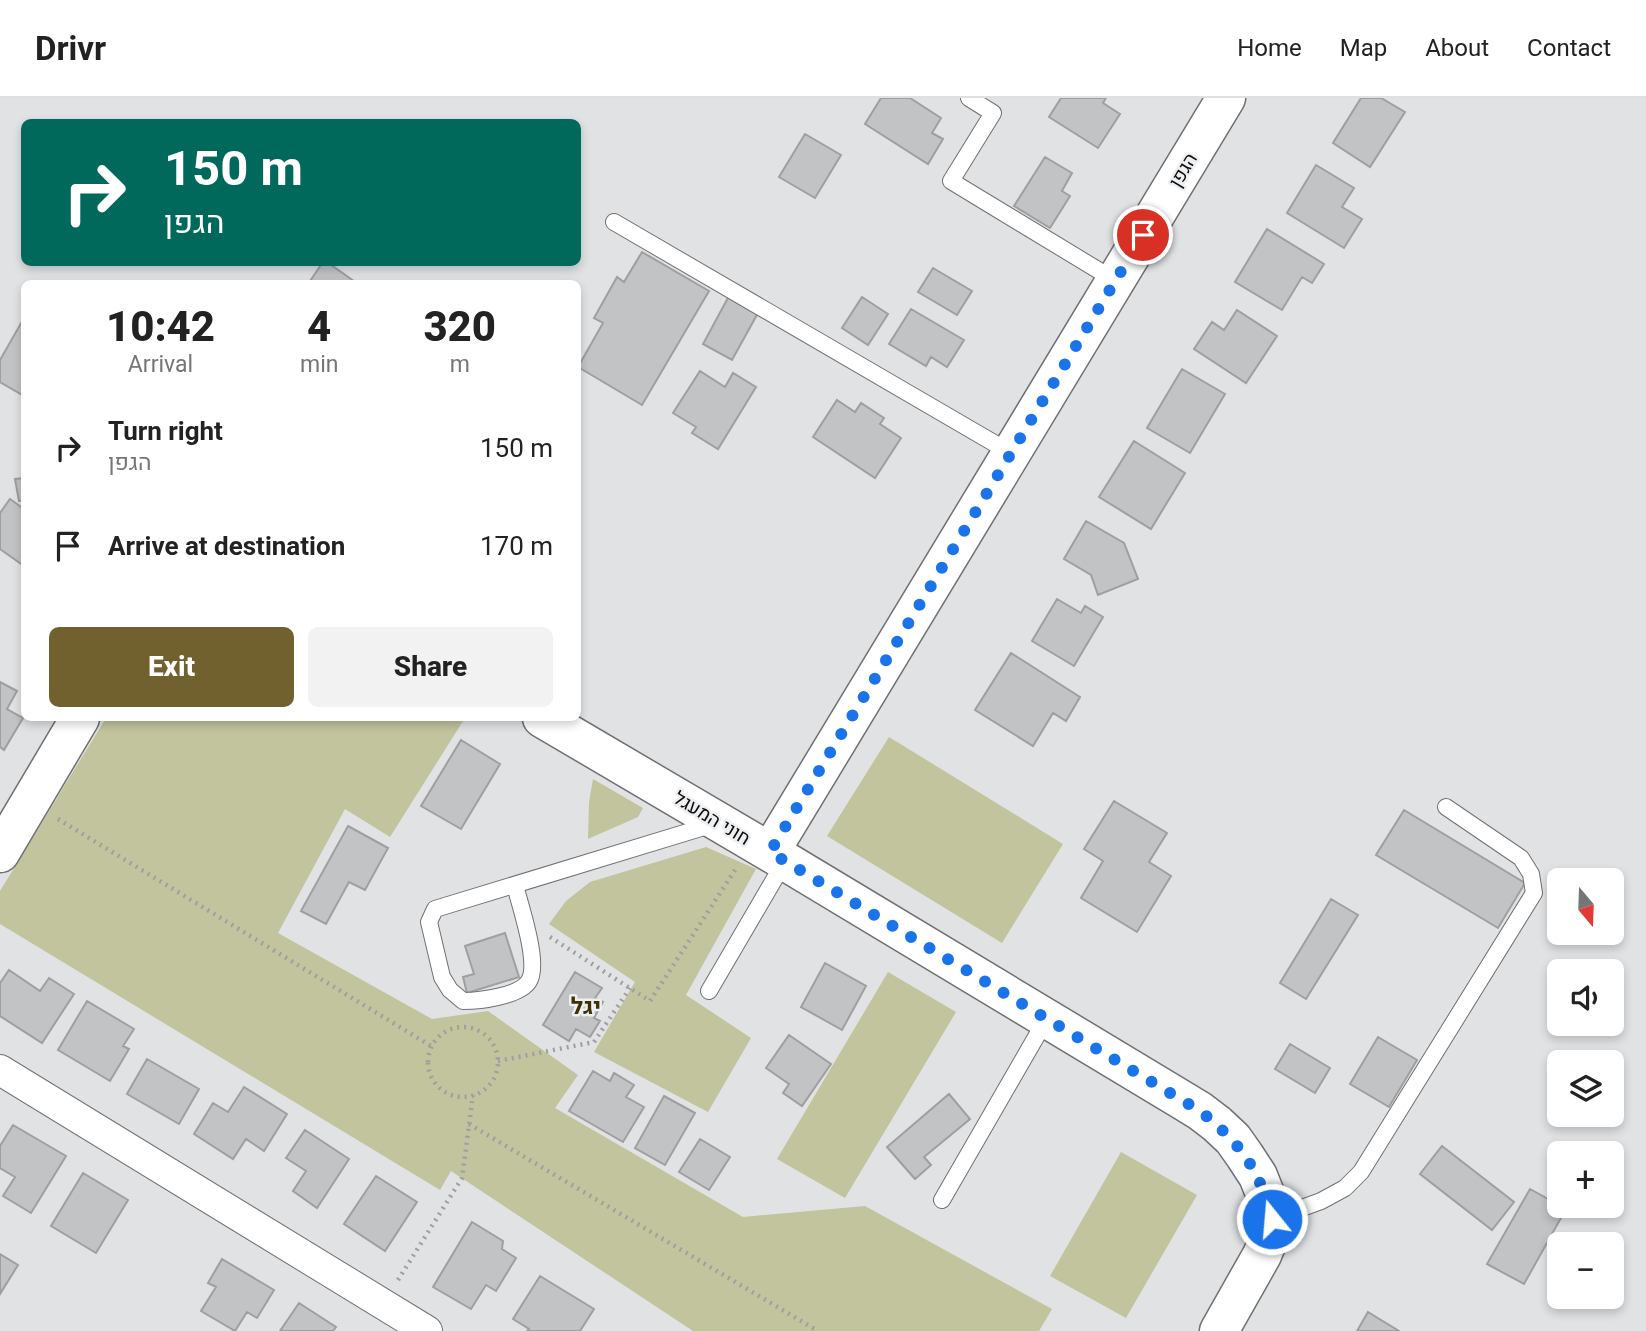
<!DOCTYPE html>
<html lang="en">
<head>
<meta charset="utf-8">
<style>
  :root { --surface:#fff; --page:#f2f2f2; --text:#222; --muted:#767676; --line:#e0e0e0; --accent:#70612e }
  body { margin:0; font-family:Roboto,Heebo,sans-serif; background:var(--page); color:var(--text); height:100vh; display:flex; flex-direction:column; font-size:26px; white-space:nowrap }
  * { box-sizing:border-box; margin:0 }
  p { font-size:23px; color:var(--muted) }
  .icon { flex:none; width:38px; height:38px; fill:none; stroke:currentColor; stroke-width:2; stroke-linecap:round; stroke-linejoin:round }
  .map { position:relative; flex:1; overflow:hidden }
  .sheet { position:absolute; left:21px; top:182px; width:560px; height:441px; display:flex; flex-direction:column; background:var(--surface); border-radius:10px; box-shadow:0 4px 10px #0003 }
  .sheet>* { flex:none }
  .top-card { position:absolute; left:21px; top:21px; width:560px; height:147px; border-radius:10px; box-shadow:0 4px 10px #0003; background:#00695c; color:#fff; overflow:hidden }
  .needle { width:46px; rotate:161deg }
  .tools { position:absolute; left:1547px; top:770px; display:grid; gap:14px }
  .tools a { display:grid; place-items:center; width:77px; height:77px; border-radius:10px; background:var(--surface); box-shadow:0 4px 10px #0003; font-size:35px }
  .pin { position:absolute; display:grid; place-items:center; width:60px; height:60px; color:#fff; margin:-30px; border:4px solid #fff; border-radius:50%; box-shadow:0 2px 7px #0007 }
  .me { position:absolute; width:77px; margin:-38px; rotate:343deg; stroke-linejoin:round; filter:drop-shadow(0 0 5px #0008) }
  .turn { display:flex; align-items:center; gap:24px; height:147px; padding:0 28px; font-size:32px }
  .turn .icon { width:91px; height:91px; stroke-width:2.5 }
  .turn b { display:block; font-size:49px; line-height:60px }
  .eta { display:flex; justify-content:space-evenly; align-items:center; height:119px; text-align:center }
  .eta b { font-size:42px; font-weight:800; line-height:49px }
  .button { display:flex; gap:14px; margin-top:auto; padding:14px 28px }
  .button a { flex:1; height:80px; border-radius:10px; background:var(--accent); color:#fff; font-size:28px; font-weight:800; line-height:80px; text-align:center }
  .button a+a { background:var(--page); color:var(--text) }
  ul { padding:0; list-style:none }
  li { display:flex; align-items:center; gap:21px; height:98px; padding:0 28px }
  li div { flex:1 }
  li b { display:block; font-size:26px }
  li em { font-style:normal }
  header { display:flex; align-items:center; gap:42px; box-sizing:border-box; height:98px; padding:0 35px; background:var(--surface); border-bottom:2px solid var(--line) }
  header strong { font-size:33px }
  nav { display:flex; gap:38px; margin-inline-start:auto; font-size:24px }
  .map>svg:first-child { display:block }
</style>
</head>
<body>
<header>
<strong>Drivr</strong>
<nav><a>Home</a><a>Map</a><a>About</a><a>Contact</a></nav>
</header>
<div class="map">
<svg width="1646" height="1233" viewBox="0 0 1646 1233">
  <rect width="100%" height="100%" fill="#e1e2e4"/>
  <path fill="#c1c49d" d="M106,620H465L390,739L345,711L278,835L432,921L488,913L578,977L555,1010L743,1119L865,1108L1052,1211L1039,1233H693L451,1073L440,1092L0,826V793Z
    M889,639L1063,746L1002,845L827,738Z
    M593,681L643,710L638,719L588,741L589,704Z
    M706,749L756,771L686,897L751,940L708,1014L594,954L635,884L549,826L566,803L590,784Z
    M888,874L956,914L845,1100L777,1061Z
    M1121,1054L1197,1097L1126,1220L1050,1178Z"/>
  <path fill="#c2c3c5" stroke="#9f9fa2" stroke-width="2" d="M881,0H910L941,20L932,35L943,41L928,66L865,26Z
    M1061,0H1106L1103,5L1120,16L1098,50L1049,19Z
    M1361,0H1381L1405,14L1370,69L1333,45Z
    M805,36L841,57L815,100L779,79Z
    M1045,59L1072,75L1062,93L1070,98L1050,130L1014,108Z
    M1316,67L1354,90L1342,109L1362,121L1344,150L1287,115Z
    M1267,131L1324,166L1312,185L1302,179L1282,212L1235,184Z
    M642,154L709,193L642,307L578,269L603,225L594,220L617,179L624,184Z
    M323,164H327L358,186H308Z
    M933,170L972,193L957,217L918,194Z
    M729,198L758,215L732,262L703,246Z
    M862,199L888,216L868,247L842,230Z
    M911,211L964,242L947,269L931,259L926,268L889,246Z
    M1237,212L1277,238L1246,285L1194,251L1212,224L1224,232Z
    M24,220V298L0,284V262Z
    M1182,271L1225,296L1190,355L1147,330Z
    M700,273L725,289L733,275L756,289L718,351L692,335L696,329L673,315Z
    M837,302L855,314L861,305L884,320L880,326L901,340L875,380L813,339Z
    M1134,343L1185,375L1151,431L1099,399Z
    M24,380V402L19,403L15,381Z
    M10,401L24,411V468L0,451V415Z
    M1086,423L1124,445L1138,481L1098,497L1091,477L1064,461Z
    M1057,501L1081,515L1085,508L1103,519L1074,568L1032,543Z
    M1011,555L1080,599L1066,623L1053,615L1033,648L975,612Z
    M0,584L17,593L7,611L23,620L4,652L0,649Z
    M461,642L500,666L461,731L421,708Z
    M1114,703L1167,735L1149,764L1171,778L1137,834L1081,800L1103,763L1084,751Z
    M1404,712L1525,785L1498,830L1376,757Z
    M348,728L388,750L365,792L349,784L326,826L301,813Z
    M1331,801L1358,817L1306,901L1280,885Z
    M505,835L519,879L467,895L463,879L474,876L465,848Z
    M825,865L866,888L842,932L801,909Z
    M9,872L40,893L49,880L74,896L42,945L0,918V885Z
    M575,874L602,890L595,900L603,904L594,920L600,923L590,939L576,931L569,943L543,927Z
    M87,903L134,931L123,948L129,951L110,983L58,952Z
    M789,937L831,966L802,1008L783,995L789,986L766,970Z
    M1378,939L1417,962L1389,1009L1350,986Z
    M1290,946L1330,970L1315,995L1275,971Z
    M147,961L199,991L179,1026L127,996Z
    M593,973L610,983L614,975L634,987L626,999L644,1009L623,1044L569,1013Z
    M244,989L287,1016L264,1053L246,1041L233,1061L194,1036L213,1005L228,1014Z
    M949,996L970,1021L924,1059L931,1067L915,1081L887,1049Z
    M664,998L695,1015L665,1067L635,1050Z
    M13,1027L66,1058L31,1115L3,1098L15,1079L0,1070V1048Z
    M305,1032L349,1061L317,1110L293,1093L306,1073L286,1060Z
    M700,1041L730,1059L709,1092L679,1074Z
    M1442,1048L1514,1104L1492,1132L1420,1076Z
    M83,1075L128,1102L96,1155L51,1128Z
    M376,1078L417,1104L385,1153L344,1126Z
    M1530,1091L1566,1111L1524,1186L1487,1166Z
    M472,1124L503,1143L502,1151L516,1160L496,1193L486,1187L471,1211L433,1189Z
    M0,1156L18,1167L0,1196Z
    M222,1161L274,1192L257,1220L247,1214L235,1233L201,1213L216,1189L208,1185Z
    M540,1178L594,1211L580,1233H527L529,1231L513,1221Z
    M299,1205L336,1229L333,1233H280Z
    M1368,1214L1399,1233H1357Z"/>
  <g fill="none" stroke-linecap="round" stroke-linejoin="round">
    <g stroke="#6f7072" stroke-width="18">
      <path id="service" d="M969,0L993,15L951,83L1116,183
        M614,124L1011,355
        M515,787C520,808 540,865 529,883C520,898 480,903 463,903L450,892L442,879L429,824L435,811L714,726
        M709,893L785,763
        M942,1102L1047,920
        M1272,1121L1321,1103L1345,1090L1361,1074L1534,795L1531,776L1521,760L1446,709"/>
    </g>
    <g stroke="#6f7072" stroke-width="32">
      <path id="minor" d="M0,972L427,1233"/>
    </g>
    <g stroke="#6f7072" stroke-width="41">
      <path id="tertiary" d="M542,620L785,763L1182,1002L1200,1013L1217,1026L1233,1041L1245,1058L1258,1078L1266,1098L1272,1121L1269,1140L1262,1157L1219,1233
        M770,754L1226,0
        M0,755L80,620"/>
    </g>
    <path stroke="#9e9fa1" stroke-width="4.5" stroke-dasharray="2 5" stroke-linecap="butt" d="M58,721L431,948
      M550,839L650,903L735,772
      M428 964a35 35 0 1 1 70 0a35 35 0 1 1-70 0Z
      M498,963L594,944L630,890
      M469,1026L818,1233
      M398,1182L462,1080L473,997"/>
    <use href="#service" stroke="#fff" stroke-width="16"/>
    <use href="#minor" stroke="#fff" stroke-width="30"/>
    <use href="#tertiary" stroke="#fff" stroke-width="38"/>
  </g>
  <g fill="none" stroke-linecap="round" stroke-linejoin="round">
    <path stroke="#1a73e8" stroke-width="12" stroke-dasharray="0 21.6" d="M1143,137L770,754L1200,1013C1240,1045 1259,1070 1272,1121"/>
  </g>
  <g text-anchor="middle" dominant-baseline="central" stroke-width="5" stroke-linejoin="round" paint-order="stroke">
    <g font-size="19" fill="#0c0c0d" stroke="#eeeff1">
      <text transform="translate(1183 72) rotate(-59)">הגפן</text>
      <text transform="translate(712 720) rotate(31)">חוני המעגל</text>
    </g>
    <g font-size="23" font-weight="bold" fill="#3c3005" stroke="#eeeff1">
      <text x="586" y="908">יגל</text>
    </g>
  </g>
</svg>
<div class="tools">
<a><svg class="needle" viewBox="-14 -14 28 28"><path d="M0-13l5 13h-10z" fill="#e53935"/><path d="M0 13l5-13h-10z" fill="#767676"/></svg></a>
<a><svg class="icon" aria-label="sound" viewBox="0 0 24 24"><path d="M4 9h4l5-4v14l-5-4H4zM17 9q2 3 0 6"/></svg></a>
<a><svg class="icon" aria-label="layers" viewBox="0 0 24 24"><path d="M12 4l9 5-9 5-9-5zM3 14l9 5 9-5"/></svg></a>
<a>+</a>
<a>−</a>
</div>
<div class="pin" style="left:1143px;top:137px;background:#d93025"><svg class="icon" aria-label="arrive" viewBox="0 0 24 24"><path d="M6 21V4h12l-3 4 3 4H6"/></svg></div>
<svg class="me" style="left:1272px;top:1121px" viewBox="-20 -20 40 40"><circle r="17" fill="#1a73e8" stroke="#fff" stroke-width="3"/><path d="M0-11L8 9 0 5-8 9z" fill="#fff"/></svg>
<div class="top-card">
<div class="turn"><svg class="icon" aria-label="right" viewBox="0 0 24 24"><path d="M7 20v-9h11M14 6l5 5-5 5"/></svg><div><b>150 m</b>הגפן</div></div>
</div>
<section class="sheet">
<div class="eta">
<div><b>10:42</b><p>Arrival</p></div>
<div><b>4</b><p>min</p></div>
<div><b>320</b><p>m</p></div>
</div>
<ul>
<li><svg class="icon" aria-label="right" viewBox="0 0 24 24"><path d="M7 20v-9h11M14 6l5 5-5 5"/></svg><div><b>Turn right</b><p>הגפן</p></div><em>150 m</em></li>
<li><svg class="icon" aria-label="arrive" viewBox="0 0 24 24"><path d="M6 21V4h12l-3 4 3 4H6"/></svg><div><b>Arrive at destination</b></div><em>170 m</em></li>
</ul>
<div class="button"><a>Exit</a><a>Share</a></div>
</section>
</div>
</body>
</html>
